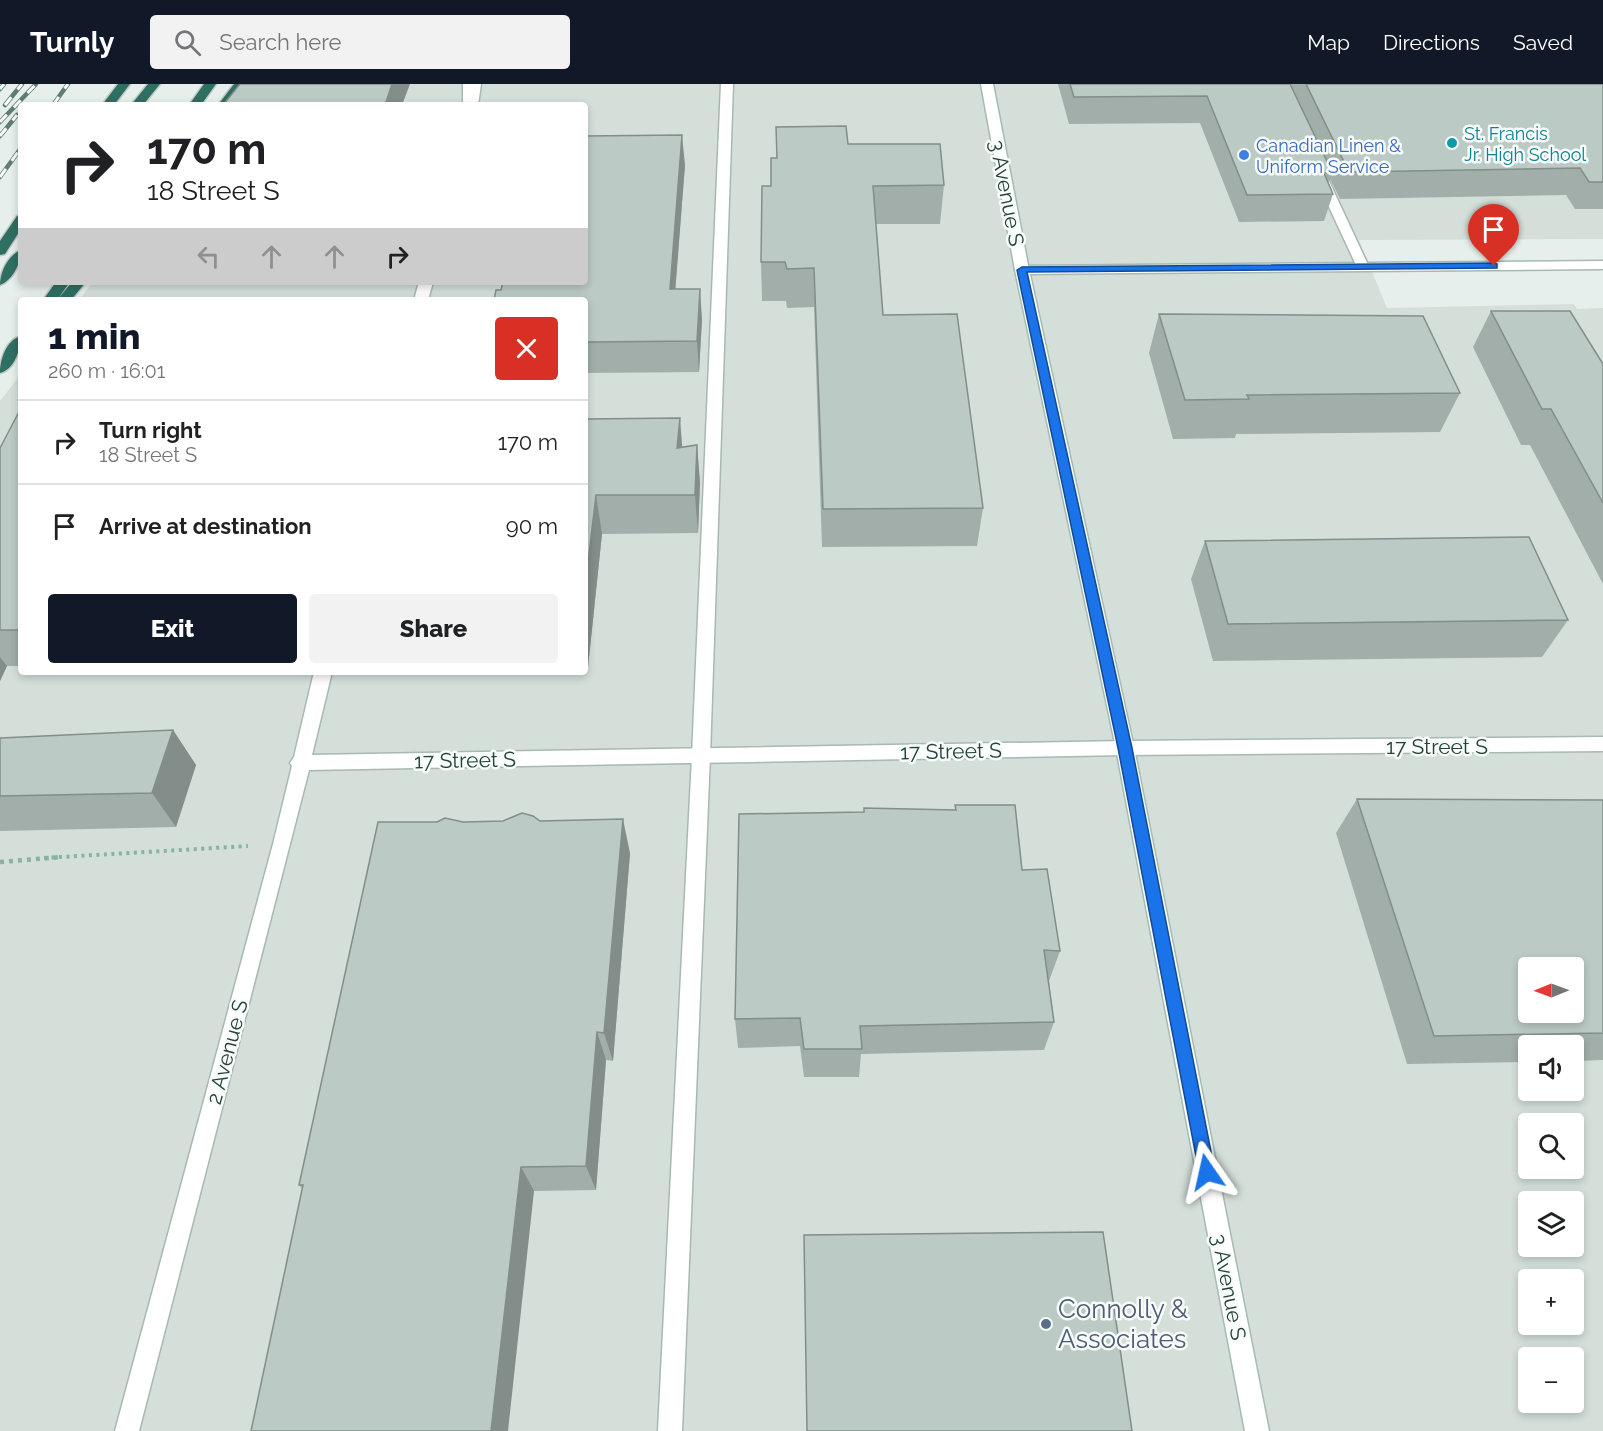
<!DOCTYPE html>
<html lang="en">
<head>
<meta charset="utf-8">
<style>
  :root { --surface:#fff; --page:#f2f2f2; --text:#202124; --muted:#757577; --line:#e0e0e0; --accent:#111827 }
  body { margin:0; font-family:Raleway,sans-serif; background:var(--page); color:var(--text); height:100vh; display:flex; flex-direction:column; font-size:22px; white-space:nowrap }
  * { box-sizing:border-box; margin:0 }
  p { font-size:20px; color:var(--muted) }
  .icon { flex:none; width:33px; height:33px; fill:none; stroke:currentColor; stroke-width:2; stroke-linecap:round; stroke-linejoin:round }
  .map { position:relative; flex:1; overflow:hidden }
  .details { position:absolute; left:18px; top:213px; width:570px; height:378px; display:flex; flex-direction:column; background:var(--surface); border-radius:6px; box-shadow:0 3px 9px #0003 }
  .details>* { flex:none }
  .banner { position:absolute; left:18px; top:18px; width:570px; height:183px; border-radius:6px; box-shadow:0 3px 9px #0003; background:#fff; color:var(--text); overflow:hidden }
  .needle { width:39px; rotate:269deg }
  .buttons { position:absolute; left:1518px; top:873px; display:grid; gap:12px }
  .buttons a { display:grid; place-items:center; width:66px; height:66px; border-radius:6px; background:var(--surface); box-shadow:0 3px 9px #0003; font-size:30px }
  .pin { position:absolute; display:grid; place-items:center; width:51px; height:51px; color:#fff; margin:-62px -26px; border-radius:50% 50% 50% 0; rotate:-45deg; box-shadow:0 0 6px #0007 }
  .pin .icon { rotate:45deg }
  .me { position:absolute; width:66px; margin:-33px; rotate:349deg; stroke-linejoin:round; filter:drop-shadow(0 0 4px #0008) }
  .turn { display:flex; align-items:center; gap:21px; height:126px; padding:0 30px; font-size:27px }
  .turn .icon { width:78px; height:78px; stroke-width:2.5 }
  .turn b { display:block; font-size:42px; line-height:51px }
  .lanes { display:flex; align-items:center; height:57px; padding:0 30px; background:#0003; justify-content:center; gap:30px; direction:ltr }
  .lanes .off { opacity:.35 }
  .round { display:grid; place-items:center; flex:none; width:63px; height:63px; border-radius:6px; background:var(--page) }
  .summary { display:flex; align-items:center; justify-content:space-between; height:102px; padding:0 30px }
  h1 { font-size:36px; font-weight:800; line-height:45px; color:var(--accent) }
  .action { display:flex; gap:12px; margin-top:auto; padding:12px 30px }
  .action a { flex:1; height:69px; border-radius:6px; background:var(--accent); color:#fff; font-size:24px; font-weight:800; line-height:69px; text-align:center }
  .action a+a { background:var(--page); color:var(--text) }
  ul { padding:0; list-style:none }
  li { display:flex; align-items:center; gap:18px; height:84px; padding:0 30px; border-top:2px solid var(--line) }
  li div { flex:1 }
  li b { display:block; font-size:22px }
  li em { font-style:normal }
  header { display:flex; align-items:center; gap:36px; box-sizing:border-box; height:84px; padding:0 30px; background:var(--accent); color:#fff }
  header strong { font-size:28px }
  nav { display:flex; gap:33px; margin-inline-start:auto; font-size:21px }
  .search { width:420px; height:54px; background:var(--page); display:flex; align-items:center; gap:15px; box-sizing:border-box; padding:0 21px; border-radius:6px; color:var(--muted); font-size:22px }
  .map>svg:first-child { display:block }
</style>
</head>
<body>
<header>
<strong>Turnly</strong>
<div class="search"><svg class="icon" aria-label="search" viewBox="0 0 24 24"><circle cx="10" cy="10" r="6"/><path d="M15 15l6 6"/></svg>Search here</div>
<nav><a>Map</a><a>Directions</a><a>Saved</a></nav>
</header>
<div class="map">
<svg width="1603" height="1347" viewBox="0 0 1603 1347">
  <rect width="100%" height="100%" fill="#e6efeb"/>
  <path fill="#d4dfda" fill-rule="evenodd" d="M248,0H1603V155L1359,156L1387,224L1574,220L1577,225L1603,224V1347H0V317L21,290V588H585V216H79L93,198H585V21H232ZM1528,884H1574V928H1528ZM1528,962H1574V1006H1528ZM1528,1040H1574V1084H1528ZM1528,1118H1574V1162H1528ZM1528,1196H1574V1240H1528ZM1528,1274H1574V1318H1528Z"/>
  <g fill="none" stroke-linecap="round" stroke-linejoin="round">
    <g stroke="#a8b8b2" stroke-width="3">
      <path id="service" d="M721,0H733L710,672L682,1347H658L692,672Z
        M1322,91L1328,95L1369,183L1368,186H1358L1357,183L1316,95Z"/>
    </g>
    <g stroke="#a8b8b2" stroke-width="3">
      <path id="minor" d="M463,0H475V21H463Z
        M1603,177V185L1022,190L1015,186L1022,182Z
        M419,198H433L428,216H414Z
        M314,588H332L312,671L1125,657L1603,653V667L1125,671L309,686L139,1347H115L273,760L292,682L290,679L294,673Z"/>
    </g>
    <g stroke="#a8b8b2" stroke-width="3">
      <path id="tertiary" d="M469,0H481L478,21H466Z"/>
    </g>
    <g stroke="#a4bbb3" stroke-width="3">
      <path id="secondary" d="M981,0H993L1029,186L1134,664L1269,1347H1245L1116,664L1015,186Z"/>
    </g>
    <g stroke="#c2cac8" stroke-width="3">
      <path id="motorway" d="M118,0H130L114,21H102Z
        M148,0H160L143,21H131Z
        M204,0H216L201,21H189Z
        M234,0H246L230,21H218Z
        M21,131V145L5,170L0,171V157L17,132Z
        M21,166C21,179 13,196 0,201C0,188 8,171 21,166Z
        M56,198H70L57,216H43Z
        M72,198H86L71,216H57Z
        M21,252C21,265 14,286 0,289C0,276 6,256 21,252Z"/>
    </g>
    <path stroke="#86b3a5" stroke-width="4" stroke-dasharray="3 4.5" stroke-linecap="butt" d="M44,774L248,762"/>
    <path stroke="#86b3a5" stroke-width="4.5" stroke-dasharray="4 5" stroke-linecap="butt" d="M0,778L62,773"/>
    <use href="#service" fill="#fff" fill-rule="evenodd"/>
    <use href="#minor" fill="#fff" fill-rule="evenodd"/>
    <use href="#tertiary" fill="#fff" fill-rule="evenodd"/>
    <use href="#secondary" fill="#fff" fill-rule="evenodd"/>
    <use href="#motorway" fill="#2f6f62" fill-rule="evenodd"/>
    <g stroke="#5f7d75" stroke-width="4.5">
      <path id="rail" d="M0,5L4,0
        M5,21L22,0
        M53,21L68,0
        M0,38L36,0
        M0,52L17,31
        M0,93L21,64"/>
    </g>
    <use href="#rail" stroke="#f7fbf9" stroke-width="3" stroke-dasharray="10" stroke-linecap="butt"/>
  </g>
  <path fill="#a1aea9" d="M1058,0H1603V125H1575L1566,111L1340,115L1330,95L1328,99L1333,110L1324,137L1239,138L1200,39L1069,40Z
    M848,60L944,101L940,140H876L883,231L983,424L977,462L822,463L814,223L787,224L786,217H762L761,178L771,102Z
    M685,81L675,205L702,235L699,288L585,289V216L501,206Z
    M1491,227L1603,280V500L1530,361H1521L1473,263Z
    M1159,230L1460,309L1440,348L1236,350L1235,354L1173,355L1149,269Z
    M21,324V582H7L0,597V364Z
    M585,335L682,363L697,361L700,399L698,449L602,450L588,583H585Z
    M1205,457L1568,536L1542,573L1213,577L1191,495Z
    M173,646L196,681L176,743L0,747V654Z
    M1357,715L1603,716V976L1574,977V962H1528V978L1407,980L1336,749Z
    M955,721L1022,786L1060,867L1049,897L1054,938L1044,966L861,970L859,993H804L800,962L738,964L735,935L955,726Z
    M540,737L630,769L613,977L606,976L596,1106L534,1107L302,1104L299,1101L463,738Z"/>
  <path fill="#838d89" d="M392,0H410L402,21H385Z
    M682,51L685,81L673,236L670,205Z
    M700,205L702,235L699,288L697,257Z
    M680,334L683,373L677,364Z
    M697,361L700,399L698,449L695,411Z
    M596,411L602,450L588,583L585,569V504Z
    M0,573L7,582L0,597Z
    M173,646L196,681L176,743L152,709Z
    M623,735L630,769L613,977L604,949Z
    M597,948L606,976L596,1106L586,1082Z
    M521,1083L534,1107L508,1347H491Z"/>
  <path fill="#bbcac4" stroke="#838d89" stroke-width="1.5" fill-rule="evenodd" d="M240,0H392L385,21H223Z
    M1070,0H1290L1332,88L1324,89L1333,110L1247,111L1207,12L1074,13Z
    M1306,0H1603V98H1589L1580,84L1349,88Z
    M846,42L848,60H940L944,101L873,102L883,231L957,230L983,424L823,425L814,184L787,185L785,178H761L762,102H771V74H777L776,43Z
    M682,51L670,205H700L697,257L585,258V216H494L496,206H501L503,198H585V52Z
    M1491,227H1570L1603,280V419L1551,325H1542Z
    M1159,230L1423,232L1460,309L1247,311L1249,315L1185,316Z
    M21,324V546H0V364Z
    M680,334L677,364L697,361L695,411H596L585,504V335Z
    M1529,453L1568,536L1228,540L1205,457Z
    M173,646L152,709L0,712V654Z
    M1357,715L1603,716V949L1434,952ZM1528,884H1574V928H1528Z
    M955,721H1015L1022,786L1047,785L1060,867L1044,866L1054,938L860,942L862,965H804L800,934L735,935L739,730L864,728V724L956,726Z
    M522,729L533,732L540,737L623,735L604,949L597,948L586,1082L521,1083L491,1347H251L303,1101H299L378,738H437L445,734L463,738L503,737Z
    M1103,1148L1132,1347H807L804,1151Z"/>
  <path fill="#1a73e8" stroke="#114b97" stroke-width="1.5" d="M1494,179L1497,180V184L1027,188L1132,664L1215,1088L1213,1094L1207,1096L1201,1094L1199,1088L1118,664L1017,186L1022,183Z"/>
  <circle fill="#0f9aa8" stroke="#f7fbf9" stroke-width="2" cx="1452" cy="59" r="6"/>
  <circle fill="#3f7fe0" stroke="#f7fbf9" stroke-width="2" cx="1244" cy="71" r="6"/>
  <circle fill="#5c6f8a" stroke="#f7fbf9" stroke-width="2" cx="1046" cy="1240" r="6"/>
  <g text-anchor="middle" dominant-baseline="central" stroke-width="5" stroke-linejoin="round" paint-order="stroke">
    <g font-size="18" fill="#0d838f" stroke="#f7fbf9" text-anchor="start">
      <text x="1464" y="49">St. Francis<tspan x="1464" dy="21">Jr. High School</tspan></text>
    </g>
    <g font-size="18" fill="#366cbe" stroke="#f7fbf9" text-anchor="start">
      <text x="1256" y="61">Canadian Linen &amp;<tspan x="1256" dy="21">Uniform Service</tspan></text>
    </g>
    <g font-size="21" fill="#24423a" stroke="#f7fbf9">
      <text transform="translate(1007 109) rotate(79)">3 Avenue S</text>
      <text x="1437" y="662">17 Street S</text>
      <text transform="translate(951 667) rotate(-1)">17 Street S</text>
      <text transform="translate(465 676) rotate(-1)">17 Street S</text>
      <text transform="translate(227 968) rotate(-75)">2 Avenue S</text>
      <text transform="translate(1229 1203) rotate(79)">3 Avenue S</text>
    </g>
    <g font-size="26" fill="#4e5e75" stroke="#f7fbf9" text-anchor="start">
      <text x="1058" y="1225">Connolly &amp;<tspan x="1058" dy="30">Associates</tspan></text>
    </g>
  </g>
</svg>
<div class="buttons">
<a><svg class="needle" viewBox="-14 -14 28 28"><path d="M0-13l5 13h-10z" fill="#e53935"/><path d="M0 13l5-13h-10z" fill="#757577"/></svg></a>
<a><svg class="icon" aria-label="sound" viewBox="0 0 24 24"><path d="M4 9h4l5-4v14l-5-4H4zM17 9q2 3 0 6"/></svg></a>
<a><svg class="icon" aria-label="search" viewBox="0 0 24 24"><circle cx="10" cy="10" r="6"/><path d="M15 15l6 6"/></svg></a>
<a><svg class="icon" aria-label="layers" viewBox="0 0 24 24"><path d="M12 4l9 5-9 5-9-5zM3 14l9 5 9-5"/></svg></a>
<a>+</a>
<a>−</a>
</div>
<div class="pin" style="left:1494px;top:182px;background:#d93025"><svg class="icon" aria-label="arrive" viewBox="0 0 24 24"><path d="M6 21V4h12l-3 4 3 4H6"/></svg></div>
<svg class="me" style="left:1207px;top:1088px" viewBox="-20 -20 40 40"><path d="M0-17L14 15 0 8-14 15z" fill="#1a73e8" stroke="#fff" stroke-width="4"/></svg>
<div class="banner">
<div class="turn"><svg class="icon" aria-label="right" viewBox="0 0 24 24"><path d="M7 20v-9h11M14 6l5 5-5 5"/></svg><div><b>170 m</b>18 Street S</div></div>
<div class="lanes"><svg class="icon off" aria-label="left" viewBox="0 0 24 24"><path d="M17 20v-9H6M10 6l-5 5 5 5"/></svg><svg class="icon off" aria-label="ahead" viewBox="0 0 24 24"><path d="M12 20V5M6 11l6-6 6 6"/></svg><svg class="icon off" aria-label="ahead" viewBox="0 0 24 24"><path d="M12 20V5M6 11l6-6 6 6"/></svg><svg class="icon" aria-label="right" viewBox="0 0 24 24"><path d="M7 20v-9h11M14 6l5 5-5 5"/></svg></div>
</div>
<section class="details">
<div class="summary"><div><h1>1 min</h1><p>260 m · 16:01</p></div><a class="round" style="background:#d93025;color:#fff"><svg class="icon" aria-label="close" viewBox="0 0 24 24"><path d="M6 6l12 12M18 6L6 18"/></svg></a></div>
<ul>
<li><svg class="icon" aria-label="right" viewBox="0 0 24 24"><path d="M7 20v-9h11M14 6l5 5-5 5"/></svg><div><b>Turn right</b><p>18 Street S</p></div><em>170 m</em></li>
<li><svg class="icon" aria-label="arrive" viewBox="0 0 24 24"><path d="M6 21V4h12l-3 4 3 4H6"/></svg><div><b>Arrive at destination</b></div><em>90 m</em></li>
</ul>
<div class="action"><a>Exit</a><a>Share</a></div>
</section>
</div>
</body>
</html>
